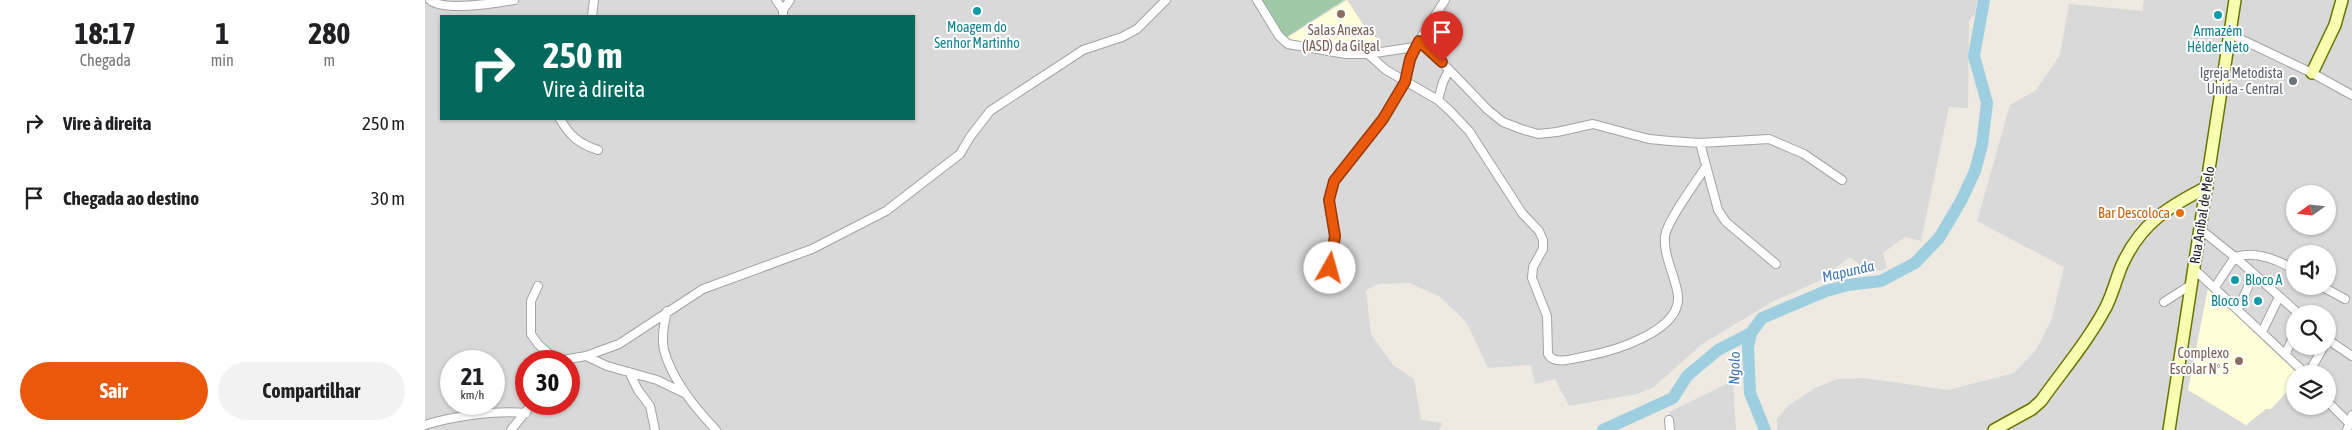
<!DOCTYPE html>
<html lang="pt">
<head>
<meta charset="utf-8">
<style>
  :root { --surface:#fff; --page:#f2f2f2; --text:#202124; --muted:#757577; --accent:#ea580c }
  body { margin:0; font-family:"Asap Condensed",sans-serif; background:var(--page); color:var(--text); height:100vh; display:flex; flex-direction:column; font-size:19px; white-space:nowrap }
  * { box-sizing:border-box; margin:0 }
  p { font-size:16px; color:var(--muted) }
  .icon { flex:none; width:28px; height:28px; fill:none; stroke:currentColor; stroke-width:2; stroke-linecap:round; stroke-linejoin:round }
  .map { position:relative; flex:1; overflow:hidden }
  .side { display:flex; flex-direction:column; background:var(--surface); width:425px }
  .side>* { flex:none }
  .guide { position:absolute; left:15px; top:15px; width:475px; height:105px; border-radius:0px; box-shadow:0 1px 4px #0004; background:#00695c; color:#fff; overflow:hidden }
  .needle { width:32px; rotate:255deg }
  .fabs { position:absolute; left:1861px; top:185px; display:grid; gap:10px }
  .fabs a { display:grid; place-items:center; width:50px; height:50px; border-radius:50%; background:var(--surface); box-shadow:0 1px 4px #0004; font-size:25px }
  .speed { position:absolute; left:15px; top:350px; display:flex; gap:10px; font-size:25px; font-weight:700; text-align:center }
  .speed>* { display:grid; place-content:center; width:65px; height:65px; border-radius:50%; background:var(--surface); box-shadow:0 1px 4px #0004; line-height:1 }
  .speed small { font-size:12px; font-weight:400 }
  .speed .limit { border:8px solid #d22; background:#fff; color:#111 }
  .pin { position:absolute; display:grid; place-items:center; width:42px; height:42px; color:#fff; margin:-51px -21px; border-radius:50% 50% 50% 0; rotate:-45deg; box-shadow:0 0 5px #0007 }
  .pin .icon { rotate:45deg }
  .me { position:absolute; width:55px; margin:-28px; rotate:7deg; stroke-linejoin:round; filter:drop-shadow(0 0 4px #0008) }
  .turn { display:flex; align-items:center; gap:18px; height:105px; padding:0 20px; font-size:22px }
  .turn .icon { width:65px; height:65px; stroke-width:2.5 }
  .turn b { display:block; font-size:35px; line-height:42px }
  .eta { display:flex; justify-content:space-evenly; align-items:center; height:85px; text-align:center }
  .eta b { font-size:30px; font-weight:700; line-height:35px }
  .action { display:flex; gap:10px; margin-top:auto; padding:10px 20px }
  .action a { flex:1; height:58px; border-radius:30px; background:var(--accent); color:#fff; font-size:20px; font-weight:700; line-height:58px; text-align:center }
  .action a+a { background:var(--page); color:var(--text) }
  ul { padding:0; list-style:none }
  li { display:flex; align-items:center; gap:15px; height:75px; padding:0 20px }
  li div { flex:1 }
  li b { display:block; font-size:19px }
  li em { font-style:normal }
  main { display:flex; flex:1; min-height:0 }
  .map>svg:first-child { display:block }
</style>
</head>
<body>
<main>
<section class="side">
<div class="eta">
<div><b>18:17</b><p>Chegada</p></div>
<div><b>1</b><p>min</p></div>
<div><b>280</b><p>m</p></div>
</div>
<ul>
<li><svg class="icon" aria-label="right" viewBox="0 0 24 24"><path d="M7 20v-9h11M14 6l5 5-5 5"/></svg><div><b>Vire à direita</b></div><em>250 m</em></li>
<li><svg class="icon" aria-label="arrive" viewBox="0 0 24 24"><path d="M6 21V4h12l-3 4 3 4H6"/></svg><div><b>Chegada ao destino</b></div><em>30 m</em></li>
</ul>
<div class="action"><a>Sair</a><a>Compartilhar</a></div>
</section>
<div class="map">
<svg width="1927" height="430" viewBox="0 0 1927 430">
  <rect width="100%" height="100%" fill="#eeeae1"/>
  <path fill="#dad9d9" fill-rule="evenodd" d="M0,0H1552L1550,14L1544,21L1543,108L1524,107L1496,241L1480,237L1458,253L1462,268L1445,273L1425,257L1394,281L1349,301L1277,344L1229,387L1212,394L1144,406L1130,379L1110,384L1106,365L1063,368L1042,323L1014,296L984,283L954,284L941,290L946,334L968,365L989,379L996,420L1017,423L1014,430H0ZM16,16H489V119H16ZM26,361H69V404H26ZM101,361H144V404H101Z
    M1719,0H1927V430H1352V419L1364,405L1390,388L1412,379L1439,378L1523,390L1589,373L1611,350L1627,318L1639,267L1552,221L1585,105L1611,90L1635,55L1644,4L1717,11ZM1870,194H1902V226H1870ZM1870,254H1902V286H1870ZM1870,314H1902V346H1870ZM1870,374H1902V406H1870Z
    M1308,381L1311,430H1246L1244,412Z"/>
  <path fill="#feffd9" d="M922,0L941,29L952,38V48H915L864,40L863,37Z
    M1783,288L1873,374H1870V383L1846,409H1841L1821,425L1763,390Z"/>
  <path fill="#a0c9a8" d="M836,0H919L860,38Z"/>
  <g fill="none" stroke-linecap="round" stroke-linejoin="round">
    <path stroke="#9dcfe0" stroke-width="12" d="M1326,333L1323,347L1325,393L1340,430
      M1178,430L1248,398L1262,376L1293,350L1326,333L1337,318L1401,291L1423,285L1456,281L1490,263L1514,238L1536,201L1550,171L1557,145L1562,103L1549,56L1559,0"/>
    <g stroke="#a3a3a3" stroke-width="10">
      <path id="street" d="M5,0C19,12 70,3 89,0
        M351,0L358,10V16
        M832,0L854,36L863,44L921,54H943L990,47
        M358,10L365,0
        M167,16L169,0
        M1805,34L1887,73L1927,95
        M994,41L1010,55L1063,110L1078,122L1096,129L1113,134L1132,132L1168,124L1224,139L1245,141L1275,143L1344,139L1379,154L1417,180
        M943,54L961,70L1013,100L1026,112L1044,131L1097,213L1114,231L1118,240V249L1108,267L1107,278L1122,316L1123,354C1129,366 1151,358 1162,356C1189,351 1256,331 1253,296C1251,277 1238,256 1240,236C1242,221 1271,182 1280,168
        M1013,100L1018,82L1024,70
        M135,119C145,136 154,144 173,150
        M1275,143L1293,210L1301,222L1351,264
        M1775,229L1810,257L1790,287
        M905,268L909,236L904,200L909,181L958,119L980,82L990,47L1020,0
        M1769,269L1881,374
        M1870,270C1853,260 1830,250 1810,257L1874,314
        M113,286L106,301V334L113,344L125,355L138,360L161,356L194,344L278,289L387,249L461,211L535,154L545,137L565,111L658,50L697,37L712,29L741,0
        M1896,286L1920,299
        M1739,302L1767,284
        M1813,309L1829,274
        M242,311C239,323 236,337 239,350C247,380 270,408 291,430
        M1837,332L1854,297
        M1902,339L1927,356
        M1861,353L1870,333
        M161,356L182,366L232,380L261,394
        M204,372L213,390L225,406L230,430
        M1883,374L1899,346
        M1902,401L1924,423
        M1244,420L1245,430
        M0,425C29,416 71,410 101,413
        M86,430L107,404
        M1922,430L1927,415"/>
    </g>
    <g stroke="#667600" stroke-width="14">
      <path id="secondary" d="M1887,73L1910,25L1917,0
        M1569,430L1607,409L1616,401C1638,370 1663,341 1681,307C1688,293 1691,279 1697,265C1716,223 1743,207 1782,187
        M1744,430L1810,0"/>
    </g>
    <use href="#street" stroke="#fff" stroke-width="8"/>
    <use href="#secondary" stroke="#f8feaf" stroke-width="11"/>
  </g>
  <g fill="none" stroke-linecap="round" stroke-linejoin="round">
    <g stroke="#983908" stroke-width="12">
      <path id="route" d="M905,268L910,236L904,200L909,181L958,119L980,82L985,59L994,41L1017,62"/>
    </g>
    <use href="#route" stroke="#ea580c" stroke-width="9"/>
  </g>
  <g fill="#0f9aa8" stroke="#fff" stroke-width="2">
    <circle cx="552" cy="11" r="5"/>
    <circle cx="1793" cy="15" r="5"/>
    <circle cx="1810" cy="280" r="5"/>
    <circle cx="1833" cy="301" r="5"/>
  </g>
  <g fill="#8d6e63" stroke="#fff" stroke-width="2">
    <circle cx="916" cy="14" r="5"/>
    <circle cx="1814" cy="361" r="5"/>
  </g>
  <circle fill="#6b7280" stroke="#fff" stroke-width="2" cx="1868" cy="81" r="5"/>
  <circle fill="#e8710a" stroke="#fff" stroke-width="2" cx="1755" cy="213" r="5"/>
  <g text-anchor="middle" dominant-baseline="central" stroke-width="4" stroke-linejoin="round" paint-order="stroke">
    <g font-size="14" fill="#0d838f" stroke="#fff">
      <text x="552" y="27">Moagem do<tspan x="552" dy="16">Senhor Martinho</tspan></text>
      <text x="1793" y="31">Armazém<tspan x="1793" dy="16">Hélder Neto</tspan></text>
      <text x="1820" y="280" text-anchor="start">Bloco A</text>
      <text x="1823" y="301" text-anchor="end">Bloco B</text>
    </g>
    <g font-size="14" fill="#785e54" stroke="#fff">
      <text x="916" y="30">Salas Anexas<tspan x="916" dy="16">(IASD) da Gilgal</tspan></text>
      <text x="1804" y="353" text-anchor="end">Complexo<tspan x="1804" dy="16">Escolar Nº 5</tspan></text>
    </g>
    <g font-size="14" fill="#5b616d" stroke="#fff" text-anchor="end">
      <text x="1858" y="73">Igreja Metodista<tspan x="1858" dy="16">Unida - Central</tspan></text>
    </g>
    <g font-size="14" fill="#c56008" stroke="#fff" text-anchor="end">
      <text x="1745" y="213">Bar Descoloca</text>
    </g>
    <g font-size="14" fill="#1c1c1c" stroke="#fff">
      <text transform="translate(1777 215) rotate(-81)">Rua Aníbal de Melo</text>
    </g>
    <g font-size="15" font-style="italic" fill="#4277b2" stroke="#fff">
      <text transform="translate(1423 271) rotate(-13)">Mapunda</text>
      <text transform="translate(1309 368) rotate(-89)">Ngolo</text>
    </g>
  </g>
</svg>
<div class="fabs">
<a><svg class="needle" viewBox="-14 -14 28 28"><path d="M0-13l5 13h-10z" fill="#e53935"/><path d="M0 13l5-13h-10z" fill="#757577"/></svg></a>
<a><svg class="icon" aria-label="sound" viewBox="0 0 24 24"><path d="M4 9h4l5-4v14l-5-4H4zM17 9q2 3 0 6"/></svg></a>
<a><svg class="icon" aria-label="search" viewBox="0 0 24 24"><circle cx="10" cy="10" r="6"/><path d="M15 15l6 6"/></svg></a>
<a><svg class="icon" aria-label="layers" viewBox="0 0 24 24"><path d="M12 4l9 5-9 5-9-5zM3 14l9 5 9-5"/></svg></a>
</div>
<div class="speed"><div>21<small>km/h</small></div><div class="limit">30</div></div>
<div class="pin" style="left:1017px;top:62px;background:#d93025"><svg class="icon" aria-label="arrive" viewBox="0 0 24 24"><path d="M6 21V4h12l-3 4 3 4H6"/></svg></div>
<svg class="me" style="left:905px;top:268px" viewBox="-20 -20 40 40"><circle r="19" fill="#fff"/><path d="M0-13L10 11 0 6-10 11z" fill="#ea580c"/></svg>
<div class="guide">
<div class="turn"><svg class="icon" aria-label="right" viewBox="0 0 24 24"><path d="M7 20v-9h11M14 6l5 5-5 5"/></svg><div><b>250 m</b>Vire à direita</div></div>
</div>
</div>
</main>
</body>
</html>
